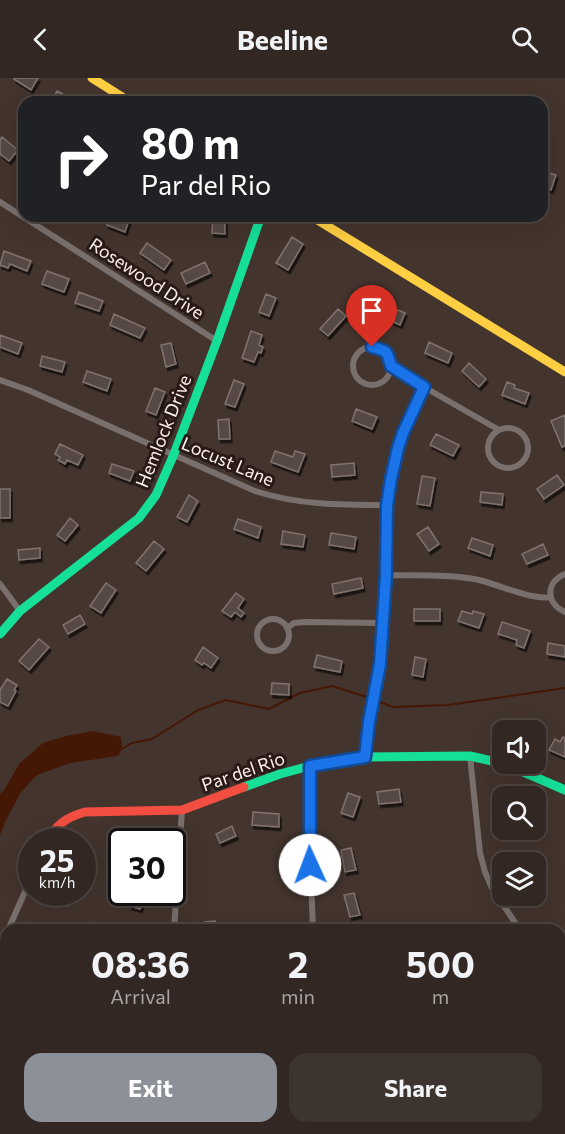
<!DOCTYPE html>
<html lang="en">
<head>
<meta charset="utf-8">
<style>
  :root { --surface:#322722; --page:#3d332f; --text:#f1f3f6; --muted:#a8a5a5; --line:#4d4440; --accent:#8c9099 }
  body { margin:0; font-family:Commissioner,sans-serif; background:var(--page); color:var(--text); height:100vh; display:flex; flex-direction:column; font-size:22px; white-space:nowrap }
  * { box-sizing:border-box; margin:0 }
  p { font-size:20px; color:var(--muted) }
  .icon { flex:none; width:33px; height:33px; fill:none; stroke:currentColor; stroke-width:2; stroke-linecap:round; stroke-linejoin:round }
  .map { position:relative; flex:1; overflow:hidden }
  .side { position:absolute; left:0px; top:846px; width:566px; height:210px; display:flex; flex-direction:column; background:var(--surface); border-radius:18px 18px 0 0; box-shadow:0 6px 24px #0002,0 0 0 2px var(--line) }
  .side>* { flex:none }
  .banner { position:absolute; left:18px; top:18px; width:530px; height:126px; border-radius:18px; box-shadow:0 6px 24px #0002,0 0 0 2px var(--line); background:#202124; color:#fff; overflow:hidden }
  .buttons { position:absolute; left:492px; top:642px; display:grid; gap:12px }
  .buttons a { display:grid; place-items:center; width:54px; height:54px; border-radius:12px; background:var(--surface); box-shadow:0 6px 24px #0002,0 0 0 2px var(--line); font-size:30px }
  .speed { position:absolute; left:18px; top:750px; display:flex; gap:12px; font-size:30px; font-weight:700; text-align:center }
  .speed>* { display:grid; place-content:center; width:78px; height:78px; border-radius:50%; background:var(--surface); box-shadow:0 6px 24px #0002,0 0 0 2px var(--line); line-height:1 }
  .speed small { font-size:15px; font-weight:400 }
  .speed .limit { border:3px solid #111; border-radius:9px; background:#fff; color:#111 }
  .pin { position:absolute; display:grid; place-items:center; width:51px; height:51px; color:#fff; margin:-62px -26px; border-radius:50% 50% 50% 0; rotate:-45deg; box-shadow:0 0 6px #0007 }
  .pin .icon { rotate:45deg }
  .me { position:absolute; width:66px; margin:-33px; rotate:358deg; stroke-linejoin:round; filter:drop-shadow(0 0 4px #0008) }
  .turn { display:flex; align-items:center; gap:21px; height:126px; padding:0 24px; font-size:27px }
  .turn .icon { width:78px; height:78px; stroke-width:2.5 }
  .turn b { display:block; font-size:42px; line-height:51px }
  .eta { display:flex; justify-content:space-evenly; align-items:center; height:102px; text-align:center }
  .eta b { font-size:36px; font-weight:700; line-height:42px }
  .action { display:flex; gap:12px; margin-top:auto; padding:12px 24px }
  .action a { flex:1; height:69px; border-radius:18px; background:var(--accent); color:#fff; font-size:24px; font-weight:700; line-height:69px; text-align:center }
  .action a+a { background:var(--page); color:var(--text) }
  header { display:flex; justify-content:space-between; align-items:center; height:78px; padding:0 24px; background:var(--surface); font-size:27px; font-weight:700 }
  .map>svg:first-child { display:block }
</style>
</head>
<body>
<header><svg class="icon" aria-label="back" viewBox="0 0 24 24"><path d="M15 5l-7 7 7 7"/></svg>Beeline<svg class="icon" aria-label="search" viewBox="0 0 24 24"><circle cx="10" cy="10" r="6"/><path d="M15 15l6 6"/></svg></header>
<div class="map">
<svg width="565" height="1056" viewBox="0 0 565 1056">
  <defs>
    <filter id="shadow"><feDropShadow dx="2" dy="3.5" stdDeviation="0" flood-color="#0009"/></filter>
  </defs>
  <rect width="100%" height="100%" fill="#43342d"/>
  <path fill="#451705" d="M93,653L121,659L122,671L118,678L70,685L37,697L21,714L6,742L0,757V716L5,711L19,686L43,665L66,658Z"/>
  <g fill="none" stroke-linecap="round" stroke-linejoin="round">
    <path stroke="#451705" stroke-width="2" d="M380,624L393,629L448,627L565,610
      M122,671L132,665L152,661L198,632L226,622L269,631L300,615L332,608L367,619"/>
  </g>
  <path fill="#574a45" stroke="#80726d" stroke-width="1.5" filter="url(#shadow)" d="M15,0H38L31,12L14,1Z
    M57,13L75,23L74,24H51Z
    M2,59L18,72L9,83L0,76V62Z
    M549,95L556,97L551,112L542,108V102L544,96L548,97Z
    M110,138H116L129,142L125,154L107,147Z
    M213,138H225V156L212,155Z
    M292,159L303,166L288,192L276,185Z
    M147,165L171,182L164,192L140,175Z
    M4,173L31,183L27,193L10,186L8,190L0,187Z
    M205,184L210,195L186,206L181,195Z
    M47,193L69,201L64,214L42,206Z
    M79,214L103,223L99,233L75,225Z
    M266,216L276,220L269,238L259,234Z
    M380,225L405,235L400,247L376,236Z
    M338,231L346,238L328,258L320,251Z
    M114,236L145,250L140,260L110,247Z
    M251,253L262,257L259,267L263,269L261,275L258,274L254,284L242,280Z
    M0,257L22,265L18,276L0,269Z
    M429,264L452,275L448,285L425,275Z
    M171,265L176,286L166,289L161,267Z
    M42,278L65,284L62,294L40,288Z
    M469,285L486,301L479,309L462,293Z
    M87,293L111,301L107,313L83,304Z
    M234,302L244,306L235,329L225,326Z
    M507,304L515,307L514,310L529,315L525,326L502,317Z
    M155,310L165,314L156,337L146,333Z
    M356,331L377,339L372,351L352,343Z
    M565,337V368L562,369L551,343Z
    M229,341L230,361H219L218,342Z
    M436,356L459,367L453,378L430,367Z
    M60,366L83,377L78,387L67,382L65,386L58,382L60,379L55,376Z
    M275,373L293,379L295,373L305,376L298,394L271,384Z
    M354,385L355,397L332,399L331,387Z
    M112,386L134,393L130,403L109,395Z
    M557,397L564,407L544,421L537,411Z
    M422,398L435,400L430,428L417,426Z
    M0,411H10V440H0Z
    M481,414L503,416L502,427L480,424Z
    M189,417L198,423L187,444L177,439Z
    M70,440L78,447L65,463L57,457Z
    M238,441L261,449L258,460L234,451Z
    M428,449L439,466L429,473L417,456Z
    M283,453L305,457L303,469L281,466Z
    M331,455L356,459L354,471L329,467Z
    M472,460L493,467L490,478L468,470Z
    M154,463L164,471L146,493L136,485Z
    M543,466L548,477L527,486L522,476Z
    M40,470V480L19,482L18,472Z
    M361,500L363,510L334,516L332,506Z
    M106,505L116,512L101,535L90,528Z
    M236,515L244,521L238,530L244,535L241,539L235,534L231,539L222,533Z
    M414,531H440V543H414Z
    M462,533L472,536L473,533L484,536L479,550L458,543Z
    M80,537L85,546L68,556L63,547Z
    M502,544L530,553L524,570L516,567L517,562L498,556Z
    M39,561L49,569L29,592L19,583Z
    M548,565L565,568V579L547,576Z
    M203,569L218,580L211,590L204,585L202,587L195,582Z
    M317,577L342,583L340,594L314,589Z
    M415,579L426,581L423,599L412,597Z
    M7,601L17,607L14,612L16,613L8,628L0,624V612Z
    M272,605L289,606V617L271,616Z
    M517,646L528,651L530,646L540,650L536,662V652H514Z
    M563,659L565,660V679L549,672L555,661L560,664Z
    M399,711L401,724L379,726L377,714Z
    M348,715L360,719L353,739L341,735Z
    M253,734L279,736V749L252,747Z
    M232,748L236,758L220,765L216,756Z
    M351,770L356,792L345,794L341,772Z
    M59,814H72L69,823L57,819Z
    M135,814H146L140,831L130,828Z
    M354,815L360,837L350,839L344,817Z
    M215,843L217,852H206L205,844Z
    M5,924L6,925V941L0,950V930Z
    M560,1043L563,1056H550L549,1050H560Z
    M98,1050L104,1056H92Z
    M276,1050L278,1056H269L268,1053Z
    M378,1050H383L389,1056H371Z
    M474,1050H486V1053L475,1055Z"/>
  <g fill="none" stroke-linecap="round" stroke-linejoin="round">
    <path stroke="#79706e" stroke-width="6" d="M0,124L217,263
      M353 288a19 19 0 1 1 38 0a19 19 0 1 1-38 0Z
      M391,288L424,309L499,352
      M0,302L28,312L255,413C297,427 343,427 387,427
      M488 370a20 20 0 1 1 40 0a20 20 0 1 1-40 0Z
      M565,496C545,504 546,526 565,534
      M386,497C417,498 448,496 479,502C500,507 530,522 551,519
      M0,506L20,533
      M257 557a16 16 0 1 1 32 0a16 16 0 1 1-32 0Z
      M287,550L294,545L305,544L382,545
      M470,678L480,775L485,794L492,810L520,852
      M365,679L369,644L380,586L386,497L387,427L391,401L398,370L403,355L424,309
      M310,688L309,747L313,852
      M8,852L32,798
      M174,852L182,732
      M0,867L6,856
      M560,948L565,965
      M426,1050L431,1056
      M147,1056L151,1050"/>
    <path stroke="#16e098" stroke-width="9" d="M0,556L20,533L139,440L156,417L174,376L217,263L261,138
      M244,709L280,696L310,688L365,679L470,678L505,686L565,712"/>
    <path stroke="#ffcf43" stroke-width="9" d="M92,0L130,24
      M311,138L565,294"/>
    <path stroke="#f24e42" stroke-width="9" d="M47,764C55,747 67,739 85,734L182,732L244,709"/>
  </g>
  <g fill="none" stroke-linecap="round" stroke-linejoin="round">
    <g stroke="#114b97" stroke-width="15">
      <path id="route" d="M310,787V688L365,679L369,644L380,586L386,497L387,427L391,401L398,370L403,355L424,309L391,288L388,278L386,274L377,270L372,269"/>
    </g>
    <use href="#route" stroke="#1a73e8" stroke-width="10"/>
  </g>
  <g text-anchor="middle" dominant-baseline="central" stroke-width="6" stroke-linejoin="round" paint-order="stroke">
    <g font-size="18" fill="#fdeee9" stroke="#281b17">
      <text transform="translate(147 200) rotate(33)">Rosewood Drive</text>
      <text transform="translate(163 353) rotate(-68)">Hemlock Drive</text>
      <text transform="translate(228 383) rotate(23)">Locust Lane</text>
      <text transform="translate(243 693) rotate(-19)">Par del Rio</text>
    </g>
  </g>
</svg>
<div class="buttons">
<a><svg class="icon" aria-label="sound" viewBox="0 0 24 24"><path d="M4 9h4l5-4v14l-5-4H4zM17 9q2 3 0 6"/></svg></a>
<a><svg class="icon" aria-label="search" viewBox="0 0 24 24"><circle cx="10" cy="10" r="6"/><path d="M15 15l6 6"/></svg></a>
<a><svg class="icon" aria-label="layers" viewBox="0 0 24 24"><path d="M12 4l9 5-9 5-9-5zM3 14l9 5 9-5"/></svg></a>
</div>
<div class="speed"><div>25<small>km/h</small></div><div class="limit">30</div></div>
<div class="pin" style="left:372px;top:269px;background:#d93025"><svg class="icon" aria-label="arrive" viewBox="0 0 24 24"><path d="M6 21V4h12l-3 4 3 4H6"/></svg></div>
<svg class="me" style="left:310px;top:787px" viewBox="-20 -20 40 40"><circle r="19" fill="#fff"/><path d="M0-13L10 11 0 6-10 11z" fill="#1a73e8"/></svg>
<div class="banner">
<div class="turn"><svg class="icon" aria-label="right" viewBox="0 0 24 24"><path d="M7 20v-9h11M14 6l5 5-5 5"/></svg><div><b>80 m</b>Par del Rio</div></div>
</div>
<section class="side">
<div class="eta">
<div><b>08:36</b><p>Arrival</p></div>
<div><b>2</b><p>min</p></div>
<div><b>500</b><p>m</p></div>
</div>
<div class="action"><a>Exit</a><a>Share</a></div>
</section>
</div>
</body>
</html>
